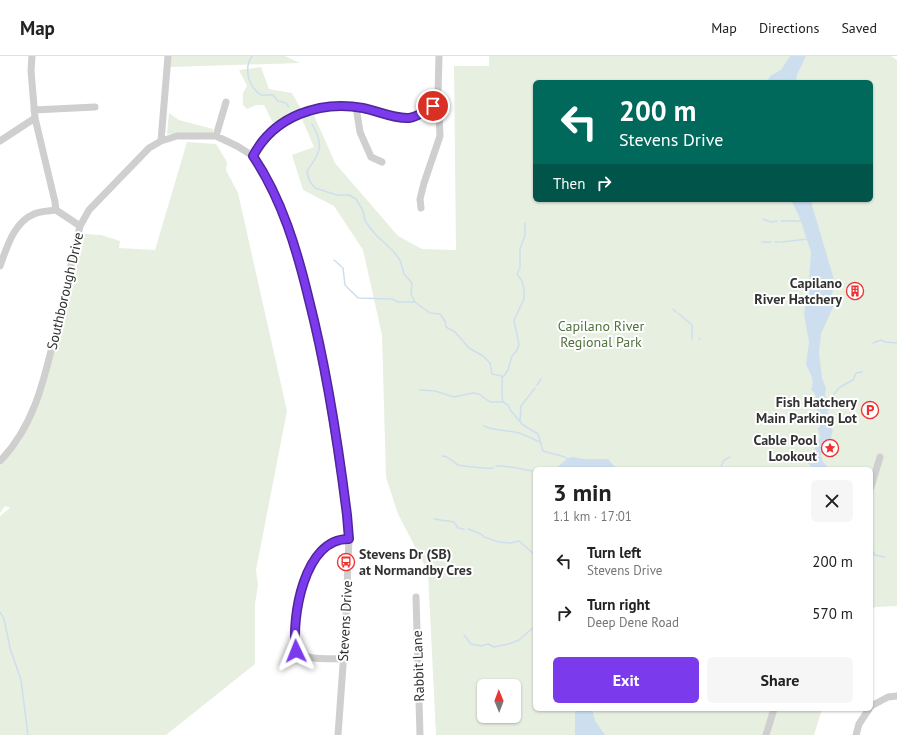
<!DOCTYPE html>
<html lang="en">
<head>
<meta charset="utf-8">
<style>
  :root { --surface:#fff; --page:#f6f6f6; --text:#222; --muted:#767676; --line:#e0e0e0; --accent:#7c3aed }
  body { margin:0; font-family:"PT Sans",sans-serif; background:var(--page); color:var(--text); height:100vh; display:flex; flex-direction:column; font-size:15px; white-space:nowrap }
  * { box-sizing:border-box; margin:0 }
  p { font-size:13px; color:var(--muted) }
  .icon { flex:none; width:22px; height:22px; fill:none; stroke:currentColor; stroke-width:2; stroke-linecap:round; stroke-linejoin:round }
  .map { position:relative; flex:1; overflow:hidden }
  .drawer { position:absolute; left:533px; top:411px; width:340px; height:244px; display:flex; flex-direction:column; background:var(--surface); border-radius:6px; box-shadow:0 1px 3px #0004 }
  .drawer>* { flex:none }
  .guide { position:absolute; left:533px; top:24px; width:340px; height:122px; border-radius:6px; box-shadow:0 1px 3px #0004; background:#00695c; color:#fff; overflow:hidden }
  .needle { width:26px; rotate:359deg }
  .buttons { position:absolute; left:477px; top:623px; display:grid; gap:8px }
  .buttons a { display:grid; place-items:center; width:44px; height:44px; border-radius:6px; background:var(--surface); box-shadow:0 1px 3px #0004; font-size:20px }
  .pin { position:absolute; display:grid; place-items:center; width:34px; height:34px; color:#fff; margin:-17px; border:2px solid #fff; border-radius:50%; box-shadow:0 1px 4px #0007 }
  .me { position:absolute; width:44px; margin:-22px; rotate:358deg; stroke-linejoin:round; filter:drop-shadow(0 0 3px #0008) }
  .turn { display:flex; align-items:center; gap:14px; height:84px; padding:0 20px; font-size:18px }
  .turn .icon { width:52px; height:52px; stroke-width:2.5 }
  .turn b { display:block; font-size:28px; line-height:34px }
  .then { display:flex; align-items:center; height:38px; padding:0 20px; background:#0003; gap:8px; font-size:15px }
  .round { display:grid; place-items:center; flex:none; width:42px; height:42px; border-radius:6px; background:var(--page) }
  .overview { display:flex; align-items:center; justify-content:space-between; height:68px; padding:0 20px }
  h1 { font-size:24px; font-weight:700; line-height:30px }
  .primary-button { display:flex; gap:8px; margin-top:auto; padding:8px 20px }
  .primary-button a { flex:1; height:46px; border-radius:6px; background:var(--accent); color:#fff; font-size:16px; font-weight:700; line-height:46px; text-align:center }
  .primary-button a+a { background:var(--page); color:var(--text) }
  ul { padding:0; list-style:none }
  li { display:flex; align-items:center; gap:12px; height:52px; padding:0 20px }
  li div { flex:1 }
  li b { display:block; font-size:15px }
  li em { font-style:normal }
  header { display:flex; align-items:center; gap:24px; box-sizing:border-box; height:56px; padding:0 20px; background:var(--surface); border-bottom:1px solid var(--line) }
  header strong { font-size:19px }
  nav { display:flex; gap:22px; margin-inline-start:auto; font-size:14px }
  .map>svg:first-child { display:block }
</style>
</head>
<body>
<header>
<strong>Map</strong>
<nav><a>Map</a><a>Directions</a><a>Saved</a></nav>
</header>
<div class="map">
<svg width="897" height="679" viewBox="0 0 897 679">
  <rect width="100%" height="100%" fill="#fff"/>
  <path fill="#e7efe1" fill-rule="evenodd" d="M171,0H285L300,7L170,11Z
    M489,0H891L897,4V550L875,551L871,555V413H535V653H822L814,679H436L428,516L398,458L386,421L382,279L363,194L334,150L303,134L292,99L314,91L301,61L313,57L335,107L398,180L422,193L456,194L454,10H489ZM535,26H871V144H535ZM484,630H514V660H484Z
    M261,11L269,33L292,37L301,53L273,67L264,49H256L247,53L243,49V37L247,30L239,14Z
    M169,57L179,64L213,73V78H167Z
    M187,86L216,88L227,106L226,114L238,137L287,355L256,514L258,529L255,548V608L166,679H0V460L10,452L5,450L0,457V410L22,384L60,272L85,178L101,179L120,185L119,192L155,194Z"/>
  <path fill="#cddfef" d="M790,0H806L797,19L796,26H767L770,20L781,14Z
    M791,144H813L812,149L833,220C835,233 833,235 829,246H833V251L821,278L819,297L822,322L826,332L825,338L826,343L832,344L828,355L827,363L833,374L831,382L827,383V390L821,398L823,406L827,410L824,413H813L808,407L820,381L818,373L821,368L819,357L815,351C817,345 817,337 811,334C815,325 811,318 806,309L809,286L804,258L809,226L811,196L799,160Z
    M573,401L584,403H608L614,410L623,413H555L568,402Z
    M577,653H592L595,665L605,679H575V657Z"/>
  <g fill="none" stroke-linecap="round" stroke-linejoin="round">
    <path stroke="#cddfef" stroke-width="1.5" d="M252,0C243,13 249,31 261,39H273L278,45L286,47L289,51
      M312,68C324,89 321,96 307,115L309,124L315,132L337,139H349L356,143L363,155L365,165L375,178L393,195L400,204L404,218L412,227L411,238L415,246L430,257L440,258L445,265L446,271L455,276L469,292L483,300L490,307L492,318L502,320V341L503,346L508,349L511,355L523,369L538,378L543,395L565,401L567,403
      M763,163L771,166L777,165
      M781,165H801
      M762,186H771
      M775,186H780
      M782,186L808,183
      M334,204L343,212L345,229L358,242L392,243L398,246H415
      M673,253L676,256
      M678,257L692,269V283
      M699,283H700
      M873,287L881,284L885,286L897,287
      M503,321L508,314L512,300L517,294L519,289L514,264L524,243V233L522,225L517,218L520,212V193L525,179V167
      M537,329L541,323
      M420,334L435,335L454,341L473,337L479,338L490,346H503
      M831,345C837,330 841,331 853,324L856,317L862,316
      M520,365L521,350L535,332
      M484,370C495,375 507,374 519,377C523,378 535,384 540,386
      M442,400C449,400 453,406 458,409C461,410 490,413 493,412
      M496,410C509,409 522,414 535,415
      M720,413L724,404L730,401
      M434,463L454,466L458,472L464,473
      M468,473L481,478L484,481L499,486L511,487L519,485L535,499
      M871,493L875,499L884,501
      M0,556L4,563L10,592L21,624L28,679
      M464,579L471,588L481,590L488,588L494,591L509,588L519,584L535,570"/>
    <path stroke="#cfcfcf" stroke-width="7" d="M32,0L31,15L35,62
      M356,51L360,76L371,101L382,106
      M34,54L95,51
      M216,80L226,46
      M0,85L35,62L55,146L56,154
      M161,85L168,0
      M253,100C274,60 319,45 363,52C377,55 393,63 408,62C422,61 433,51 438,39
      M421,152L420,143L424,127L440,80L438,39L439,0
      M0,210C7,191 14,166 34,158C40,155 49,155 56,154L80,170
      M0,405C37,368 46,314 58,266C65,234 73,202 80,170L89,154L149,92L161,85L177,80H216L237,90L253,100L265,119L283,159L301,213L320,287L347,459L349,483L345,581L338,679
      M871,431L880,401
      M416,541L420,679
      M344,603C328,602 308,605 295,595C291,562 304,482 349,483
      M871,650L888,641L897,640
      M766,679L774,653
      M856,679L859,668L869,653"/>
  </g>
  <g fill="none" stroke-linecap="round" stroke-linejoin="round">
    <g stroke="#51269a" stroke-width="10">
      <path id="route" d="M296,595C291,562 304,482 349,483L347,459C338,387 327,314 309,244C297,194 282,143 253,100C274,60 320,44 363,52C378,55 394,63 409,62C418,61 425,55 433,50"/>
    </g>
    <use href="#route" stroke="#7c3aed" stroke-width="7"/>
  </g>
  <defs>
    <g id="building-ring" transform="scale(0.9)"><circle r="9.5" fill="#fff" stroke="#ed3231" stroke-width="1.5"/><path d="M-4-6H4V6H1V3H-1V6H-4ZM-2.5-4.3h1.7v1.8h-1.7ZM.8-4.3h1.7v1.8H.8ZM-2.5-1h1.7V.8h-1.7ZM.8-1h1.7V.8H.8Z" fill="#ed3231"/></g>
    <g id="parking-ring" transform="scale(0.9)"><circle r="9.5" fill="#fff" stroke="#ed3231" stroke-width="1.5"/><path d="M-3.5-5.5H1a3.5 3.5 0 0 1 0 7H-1V5.5H-3.5ZM-1-3.4V-.6H.8a1.4 1.4 0 0 0 0-2.8Z" fill="#ed3231"/></g>
    <g id="sight-ring" transform="scale(0.9)"><circle r="9.5" fill="#fff" stroke="#ed3231" stroke-width="1.5"/><path d="M0-6L1.8-2.2L6-1.7L2.9 1.2L3.7 5.4L0 3.3L-3.7 5.4L-2.9 1.2L-6-1.7L-1.8-2.2Z" fill="#ed3231"/></g>
    <g id="bus-ring" transform="scale(0.9)"><circle r="9.5" fill="#fff" stroke="#ed3231" stroke-width="1.5"/><path d="M-5-6H5V4H4V6H2V4H-2V6H-4V4H-5ZM-3.5-4V0h7V-4ZM-3.5 1.2v1.5H-2V1.2ZM2 1.2v1.5H3.5V1.2Z" fill="#ed3231"/></g>
  </defs>
  <g fill-rule="evenodd">
    <use href="#building-ring" x="855" y="235"/>
    <use href="#parking-ring" x="870" y="354"/>
    <use href="#sight-ring" x="830" y="392"/>
    <use href="#bus-ring" x="346" y="506"/>
  </g>
  <g text-anchor="middle" dominant-baseline="central" stroke-width="4" stroke-linejoin="round" paint-order="stroke">
    <g font-size="14" font-weight="bold" fill="#323232" stroke="#fff" text-anchor="end">
      <text x="842" y="227">Capilano<tspan x="842" dy="16">River Hatchery</tspan></text>
      <text x="857" y="346">Fish Hatchery<tspan x="857" dy="16">Main Parking Lot</tspan></text>
      <text x="817" y="384">Cable Pool<tspan x="817" dy="16">Lookout</tspan></text>
      <text x="359" y="498" text-anchor="start">Stevens Dr (SB)<tspan x="359" dy="16">at Normandby Cres</tspan></text>
    </g>
    <g font-size="14" fill="#323232" stroke="#fff">
      <text transform="translate(65 235) rotate(-77)">Southborough Drive</text>
      <text transform="translate(345 565) rotate(-87)">Stevens Drive</text>
      <text transform="translate(418 610) rotate(-92)">Rabbit Lane</text>
    </g>
    <g font-size="14" fill="#51713d" stroke="#fff">
      <text x="601" y="270">Capilano River<tspan x="601" dy="16">Regional Park</tspan></text>
    </g>
  </g>
</svg>
<div class="buttons">
<a><svg class="needle" viewBox="-14 -14 28 28"><path d="M0-13l5 13h-10z" fill="#e53935"/><path d="M0 13l5-13h-10z" fill="#767676"/></svg></a>
</div>
<div class="pin" style="left:433px;top:50px;background:#d93025"><svg class="icon" aria-label="arrive" viewBox="0 0 24 24"><path d="M6 21V4h12l-3 4 3 4H6"/></svg></div>
<svg class="me" style="left:296px;top:595px" viewBox="-20 -20 40 40"><path d="M0-17L14 15 0 8-14 15z" fill="#7c3aed" stroke="#fff" stroke-width="4"/></svg>
<div class="guide">
<div class="turn"><svg class="icon" aria-label="left" viewBox="0 0 24 24"><path d="M17 20v-9H6M10 6l-5 5 5 5"/></svg><div><b>200 m</b>Stevens Drive</div></div>
<div class="then">Then<svg class="icon" aria-label="right" viewBox="0 0 24 24"><path d="M7 20v-9h11M14 6l5 5-5 5"/></svg></div>
</div>
<section class="drawer">
<div class="overview"><div><h1>3 min</h1><p>1.1 km · 17:01</p></div><a class="round"><svg class="icon" aria-label="close" viewBox="0 0 24 24"><path d="M6 6l12 12M18 6L6 18"/></svg></a></div>
<ul>
<li><svg class="icon" aria-label="left" viewBox="0 0 24 24"><path d="M17 20v-9H6M10 6l-5 5 5 5"/></svg><div><b>Turn left</b><p>Stevens Drive</p></div><em>200 m</em></li>
<li><svg class="icon" aria-label="right" viewBox="0 0 24 24"><path d="M7 20v-9h11M14 6l5 5-5 5"/></svg><div><b>Turn right</b><p>Deep Dene Road</p></div><em>570 m</em></li>
</ul>
<div class="primary-button"><a>Exit</a><a>Share</a></div>
</section>
</div>
</body>
</html>
